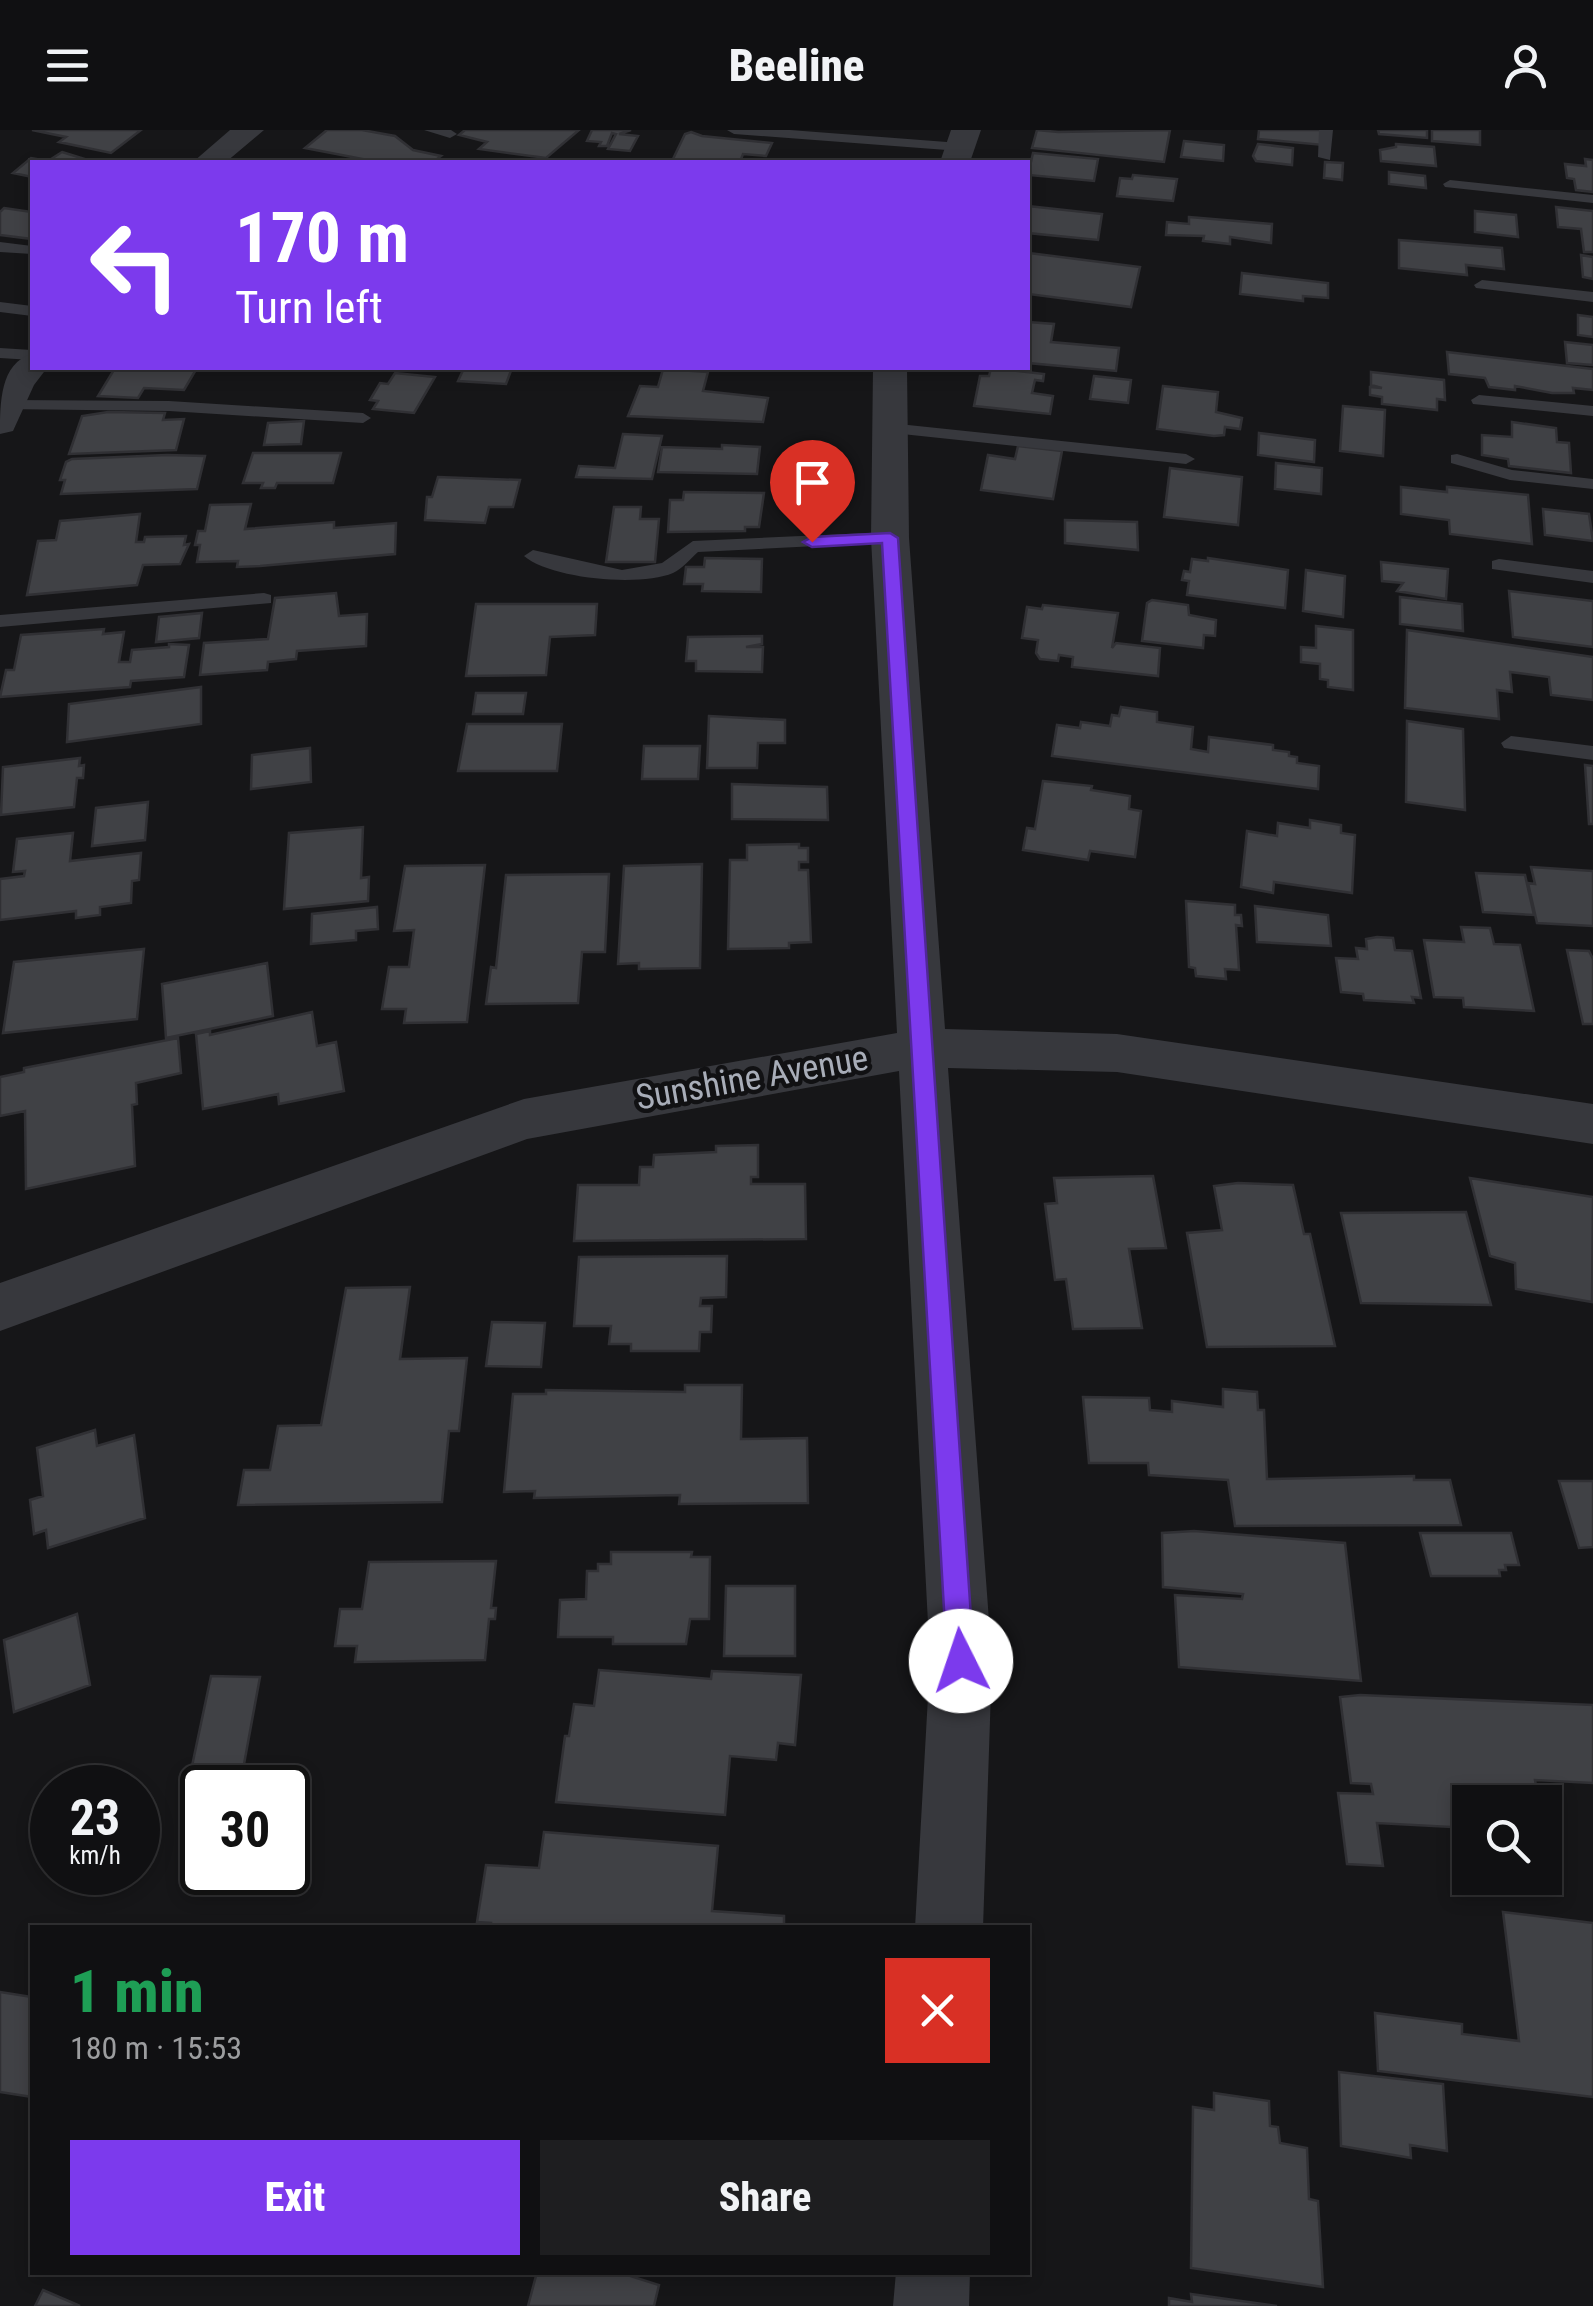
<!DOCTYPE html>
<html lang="en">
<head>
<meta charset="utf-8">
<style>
  :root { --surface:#101012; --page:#1e1e20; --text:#f1f3f6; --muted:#9c9d9f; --line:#303032; --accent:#7c3aed }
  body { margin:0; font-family:"Roboto Condensed",sans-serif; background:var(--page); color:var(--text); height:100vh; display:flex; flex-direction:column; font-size:38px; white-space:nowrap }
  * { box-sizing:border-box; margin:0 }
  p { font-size:32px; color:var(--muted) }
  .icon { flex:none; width:55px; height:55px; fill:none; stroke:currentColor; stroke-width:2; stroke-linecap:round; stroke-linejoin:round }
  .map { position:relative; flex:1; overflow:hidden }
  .sheet { position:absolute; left:30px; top:1795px; width:1000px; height:350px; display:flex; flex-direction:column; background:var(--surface); border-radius:0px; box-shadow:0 5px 15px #0003,0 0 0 2px var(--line) }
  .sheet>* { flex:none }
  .guide { position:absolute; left:30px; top:30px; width:1000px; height:210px; border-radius:0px; box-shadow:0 5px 15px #0003,0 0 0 2px var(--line); background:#7c3aed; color:#fff; overflow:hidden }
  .tools { position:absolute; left:1452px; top:1655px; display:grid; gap:20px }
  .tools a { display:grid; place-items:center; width:110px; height:110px; border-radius:0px; background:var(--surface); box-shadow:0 5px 15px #0003,0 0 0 2px var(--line); font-size:50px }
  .speed { position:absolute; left:30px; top:1635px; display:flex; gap:20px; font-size:50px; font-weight:700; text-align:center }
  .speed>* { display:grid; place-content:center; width:130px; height:130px; border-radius:50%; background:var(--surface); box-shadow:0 5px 15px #0003,0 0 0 2px var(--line); line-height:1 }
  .speed small { font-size:25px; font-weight:400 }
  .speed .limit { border:5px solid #111; border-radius:15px; background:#fff; color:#111 }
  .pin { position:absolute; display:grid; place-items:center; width:85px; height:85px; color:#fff; margin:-102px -42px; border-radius:50% 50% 50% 0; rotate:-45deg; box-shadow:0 0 10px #0007 }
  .pin .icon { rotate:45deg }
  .me { position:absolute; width:110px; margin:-55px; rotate:356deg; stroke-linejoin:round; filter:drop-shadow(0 0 8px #0008) }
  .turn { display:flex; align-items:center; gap:35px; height:210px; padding:0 40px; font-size:45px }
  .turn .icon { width:130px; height:130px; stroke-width:2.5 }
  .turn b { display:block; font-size:70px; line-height:85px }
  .round { display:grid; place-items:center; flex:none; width:105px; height:105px; border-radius:0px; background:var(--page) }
  .overview { display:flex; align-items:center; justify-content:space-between; height:170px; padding:0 40px }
  h1 { font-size:60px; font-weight:800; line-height:75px; color:#1e9e55 }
  .action { display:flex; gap:20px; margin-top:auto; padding:20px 40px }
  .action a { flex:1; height:115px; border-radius:0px; background:var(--accent); color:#fff; font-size:40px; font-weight:800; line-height:115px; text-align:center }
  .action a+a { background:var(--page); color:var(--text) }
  header { display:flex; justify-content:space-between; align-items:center; height:130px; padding:0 40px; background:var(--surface); font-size:45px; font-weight:800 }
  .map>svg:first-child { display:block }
</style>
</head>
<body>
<header><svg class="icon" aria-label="menu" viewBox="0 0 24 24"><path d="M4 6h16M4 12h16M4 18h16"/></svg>Beeline<svg class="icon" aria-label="person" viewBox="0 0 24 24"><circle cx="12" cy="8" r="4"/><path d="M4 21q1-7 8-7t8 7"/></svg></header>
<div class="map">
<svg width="1593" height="2176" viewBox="0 0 1593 2176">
  <rect width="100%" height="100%" fill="#161618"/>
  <path fill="#404145" stroke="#303034" stroke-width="2.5" d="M32,0H141L111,23L59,12L66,7Z
    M327,0H362L395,6L413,20L441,26L433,32H378L305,18Z
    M465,0H579L546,28L479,19L487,12L459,5Z
    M592,0H631L619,4L638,6L630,21L608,19L616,4L612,3L607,16H599L601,12L587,11Z
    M1037,0L1058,2L1170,0L1164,32L1032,18Z
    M1259,0H1323V15L1258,9Z
    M1378,0H1427V8L1379,4Z
    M1432,0H1480V15L1432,11Z
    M691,2L702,6L772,13L766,26L743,24L740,32L672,31L685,4Z
    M1184,11L1224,15L1223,31L1181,27Z
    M1258,14L1293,18L1292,35L1256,31L1253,26Z
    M1396,14L1434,17L1436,36L1381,31L1380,20L1396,17Z
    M62,22L91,31L32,32V47L13,43L31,28L48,31Z
    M1033,23L1098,29L1094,51L1028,45Z
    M1585,29L1593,30V62L1576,60L1574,49L1567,48L1565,34L1586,36Z
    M1325,32L1343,33L1342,50L1324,48Z
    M1389,42L1425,46L1426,58L1389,54Z
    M1133,45L1177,49L1173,71L1117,66L1120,48L1132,49Z
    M1028,76L1102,84L1098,110L1028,103Z
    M1556,77L1593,81V122H1584L1581,99L1558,97Z
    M4,78L32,82V109L0,105V82Z
    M1475,81L1516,85L1518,107L1475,102Z
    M1189,87L1272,94L1271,113L1230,107V114L1203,111L1204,106L1166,105L1167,92L1189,94Z
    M1399,110L1502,118L1504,139L1466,135L1467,145L1399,138Z
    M1029,123L1140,137L1131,177L1028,164Z
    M1581,125L1593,127V149L1583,147Z
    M1242,143L1328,153V168L1303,166V171L1240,164Z
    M1578,185L1593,187V207L1578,205Z
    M1028,192L1054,194L1051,212L1119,218L1116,241L1028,233Z
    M1565,212L1593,215V235L1567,233Z
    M1447,222L1593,239V260L1573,258L1574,263H1552L1515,256V260L1489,257L1485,248L1449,244Z
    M115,238H197L184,260L144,258L138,268L98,266Z
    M464,238H512L506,254L458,251Z
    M991,238L1044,244L1043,251L1035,250L1032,263L1053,266L1050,284L974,276L980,246H989Z
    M663,239L708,242L703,261L768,268L763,292L628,286L640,256L658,257Z
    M1371,242L1444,250L1445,270L1437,269V280L1382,274V267L1370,265V257L1382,258L1371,255Z
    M395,243L435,247L414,283L373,279L378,271L370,270L380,253L388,254Z
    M1094,246L1131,250L1128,273L1090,269Z
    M1163,256L1218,262L1216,282L1242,288L1240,299L1225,297L1224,305L1214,306L1157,299Z
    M1343,276L1385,280L1383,326L1340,321Z
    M108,282L165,283L163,290L184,289L176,320L69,324L82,286Z
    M304,291L301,314L264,315L268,293Z
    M1512,292L1556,298L1557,312L1569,313L1571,343L1509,336L1508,329L1482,325V305L1512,307Z
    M1259,303L1315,310L1314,332L1258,325Z
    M623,304L662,306L652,349L576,347L579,336L615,338Z
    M722,315L760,317L757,344L658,342L662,317L722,319Z
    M1018,316L1062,321L1053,369L981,360L988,325L1015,329Z
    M253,323H341L333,353H277L275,358H261L263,353H243Z
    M167,325L205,326L197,359L61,364L65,350H60L66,332L72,329Z
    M1276,333L1322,338L1321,364L1275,359Z
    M1170,338L1242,347L1238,395L1164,387Z
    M438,347L520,350L513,377H489L485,393L425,390L427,367H432Z
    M1401,357L1447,362V357L1528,365L1532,414L1450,404L1449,390L1401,384Z
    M684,362L764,363L759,397H745V401L668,402L670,370H683Z
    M251,374L245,399L334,392V398L396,393L395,424L260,436L237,437L238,431L197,432L200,415H195L198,401H205L210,375Z
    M614,377H641L640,389H659L655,432H606Z
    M1543,379L1589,384L1593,411L1545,405Z
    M140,384L136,412H144L145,407L186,406L184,415L189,414L180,434L143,435L137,455L27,465L38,411L56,410L60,391Z
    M1065,390L1137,392L1138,420L1065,413Z
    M705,428L762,429L761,462L702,461L703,454H684L686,437H704Z
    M1208,428L1288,440L1285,478L1187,465L1189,451L1182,450L1184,441L1190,442L1192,429L1208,431Z
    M1381,432L1448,439L1446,469L1397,461L1403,453L1382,451Z
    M1306,440L1345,446L1343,487L1303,481Z
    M1509,461L1593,471V517L1513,507Z
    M336,463L339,486L367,484L366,516L297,521L296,529L268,532L267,540L200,545L204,513L268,509L275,468Z
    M1400,467L1462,474L1463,501L1400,494Z
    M1152,470L1188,475L1189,485L1216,490L1215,506L1204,505L1203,518L1142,511L1147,473Z
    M476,474H597L595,505L550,507L546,545L466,546Z
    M1043,475L1118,483L1112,518L1116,513L1160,518L1158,546L1072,537L1073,527L1059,525L1058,531L1040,529L1036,523L1038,510L1022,508L1027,477L1042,479Z
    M202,483L199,508L156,512L159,487Z
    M1316,496L1353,500V560L1328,557V550L1320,549V534L1301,532V517L1316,518Z
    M104,499L103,504L124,502L119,532H130L132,520L169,517V514L189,515L184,547L131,551L130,557L0,567L6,540H14L21,505Z
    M1407,500L1593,527V570L1551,565L1549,547L1510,542L1512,562L1497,560L1499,589L1405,578Z
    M762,506V514L746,517H763L762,542L696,541V531H686L688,507Z
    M201,557V594L67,612L69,574Z
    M476,563H526L523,584H473Z
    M1121,577L1157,582V592L1193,597L1191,619L1208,622L1209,607L1273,615V620L1289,622V626L1297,627V633L1319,636L1318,659L1052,626L1057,595L1080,598L1081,592L1110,596L1112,585L1119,586Z
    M709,586L785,590V613H758L757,638H707Z
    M1407,591L1463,599L1465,680L1406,672Z
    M467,594H562L557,641H458Z
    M644,616H700L698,649H642Z
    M310,618L311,652L251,659L252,625Z
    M80,628L79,636L84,635L83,648H77L74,677L1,685L3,637Z
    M1585,635L1593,636V694H1589Z
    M1043,651L1092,656L1091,660L1130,666L1129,679L1141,681L1135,727L1090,721L1088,730L1023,720L1027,698L1035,699Z
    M732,654L827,657L828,690L732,689Z
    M148,672L145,710L92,716L96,678Z
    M1310,690L1341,695V703L1355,705L1352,763L1274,752L1273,763L1241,757L1247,701L1277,706L1278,693L1310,698Z
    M363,697L361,748L369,747L368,771L284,779L289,703Z
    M73,703L70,731L141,723L139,750L132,751L131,773L100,777V785L76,788V781L0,790V749L24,746L25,741L13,742L17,709Z
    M799,714V718H808V732H799V740H808L811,812L789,813V818L728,819L730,730H747V715Z
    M702,734L700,838L639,839V833L618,834L624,736Z
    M485,735L467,892L404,893L406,879H382L389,837H409L414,800L394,801L405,736Z
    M1531,737L1593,741V796L1537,793L1528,753L1535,754Z
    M1476,743L1525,745L1534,785L1483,782Z
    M609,744L605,822H582L578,873L486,874L491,837L496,838L506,745Z
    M1186,771L1235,775V785H1241L1242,796L1236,795L1239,840L1225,839L1226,849L1196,846L1195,838L1189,837Z
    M1255,776L1328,785L1331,816L1257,812Z
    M377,777L378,799L356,801V810L311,814L312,784Z
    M1461,797L1490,798L1494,814L1520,815L1534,881L1464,877L1463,868L1434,867L1424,810L1464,812Z
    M1377,807L1393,808L1395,820L1412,821L1421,868L1412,867L1414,873L1364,870L1363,864L1341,862L1336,828L1358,829L1356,818L1367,819L1366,809Z
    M144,819L137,889L3,903L14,832Z
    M1567,820L1589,821L1593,829V894H1583Z
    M267,833L273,886L166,908L162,854Z
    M312,882L317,916L336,912L344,961L279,974L278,964L203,979L196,904L210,901V905Z
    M178,908L181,943L136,953L137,974L132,975L135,1036L26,1059L25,981L0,986V947L24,942V938Z
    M758,1015V1047H751V1054H805L806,1109L574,1111L578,1055H639L640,1037H653L654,1025L716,1022V1016Z
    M1153,1046L1166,1118L1129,1119L1142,1198L1073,1199L1066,1149L1055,1150L1045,1074L1057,1073L1054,1048Z
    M1470,1048L1593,1067L1592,1172L1516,1159L1515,1133L1490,1126Z
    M1238,1053L1293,1055L1304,1104H1310L1335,1216L1207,1217L1187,1103L1222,1100L1214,1056Z
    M1466,1082L1491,1175L1361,1173L1341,1083Z
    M727,1126L726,1167L701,1168L700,1176H712L711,1202H700L699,1221H631V1214H609L611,1196H574L579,1127Z
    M410,1157L400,1229L467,1228L459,1301H449L442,1372L238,1375L244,1340H270L278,1296L321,1295L346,1158Z
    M492,1192L545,1193L541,1237L486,1236Z
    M685,1255H742L741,1309L807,1308L808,1373L679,1374L680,1365L534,1368L535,1361L504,1362L513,1264H546V1260L685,1262Z
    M1223,1259L1257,1262L1258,1280H1264L1267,1349L1414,1346V1350H1450L1461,1395L1235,1396L1228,1350L1149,1345L1148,1333H1089L1083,1267L1149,1268L1150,1280L1172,1282V1271L1223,1277Z
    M95,1300L97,1316L134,1305L145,1388L48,1418L46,1400L34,1404L30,1370L43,1366L37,1318Z
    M1559,1351H1593V1417L1579,1418Z
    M1194,1401L1345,1413L1361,1551L1179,1537L1175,1465L1242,1469L1243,1464L1163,1457L1162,1403Z
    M1420,1403H1511L1519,1435H1505L1506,1440H1499L1500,1446H1431Z
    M611,1422H692L691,1427H710L709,1489H690L686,1514H613V1507H558L560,1470L586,1469L587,1441H598V1434H611Z
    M496,1431L491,1478H496L495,1489H489L485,1530L355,1532L357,1516H335L340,1479H362L369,1432Z
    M726,1456H795V1526H724Z
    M77,1484L90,1555L14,1582L4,1510Z
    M599,1540L711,1549L712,1541L801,1545L795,1615L778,1613L776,1630L730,1626L725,1685L556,1672L565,1606H569L574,1574L594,1576Z
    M211,1546L260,1547L240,1656L188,1655Z
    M1360,1565L1593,1575V1653L1535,1650L1539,1672H1470V1698L1377,1693L1383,1736L1347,1734L1338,1663L1373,1664L1371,1654L1351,1653L1340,1567Z
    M544,1702L718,1716L712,1781L784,1786V1798H490L491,1793L477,1792L486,1735L539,1738Z
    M1503,1782L1593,1793V1967L1378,1941L1375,1883L1462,1894V1904L1519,1911Z
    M0,1862L32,1867V1967L0,1962Z
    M1339,1942L1443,1954L1447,2021L1410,2015L1411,2028L1341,2016Z
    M1214,1963L1269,1971L1270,1996L1278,1997L1280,2013L1307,2018L1309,2069L1318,2071L1323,2157L1191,2138L1193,1977L1214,1980Z
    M537,2142H618L659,2155L654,2176H528Z
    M43,2160L80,2176H35Z
    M1191,2164L1277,2176H1169V2168L1192,2172Z"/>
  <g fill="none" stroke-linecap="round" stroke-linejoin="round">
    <path fill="#37383d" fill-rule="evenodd" d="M424,0H451L457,4L450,8Z
      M727,0H790L960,13L967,17L960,21L734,4Z
      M1319,0H1333L1330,30L1318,27Z
      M1450,50L1593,65V73L1445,57L1443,54Z
      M0,112L32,116V124L0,122Z
      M1482,150L1593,162V172L1476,158L1474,155Z
      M0,172L32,176V186L0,182Z
      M0,218L32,220V230L0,228Z
      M1479,265L1593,276V286L1473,274L1471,270Z
      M8,270L169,271L363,283L371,288L363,293L169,281L2,279V271Z
      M889,293L1186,324L1195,329L1186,334L883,302V294Z
      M1457,324L1512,340L1593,349V359L1510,350L1451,333V325Z
      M890,402L899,408L896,412L698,422C690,429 682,439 673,443C640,457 551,449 524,426L533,420L622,440L662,433L693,411Z
      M1499,429L1593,441V453L1492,439V431Z
      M264,463L271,465V473L0,497V485Z
      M1511,606L1593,616V630L1504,618L1501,613Z"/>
    <path fill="#37383d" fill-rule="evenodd" d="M230,0H264L226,32H193Z
      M951,0H981L970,32H940Z
      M32,224V238H47L34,255L13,301L0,304C0,273 0,233 32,224Z
      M873,238H907L909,408L945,899L1117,904L1593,974V1014L1117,942L948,938L992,1531L983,1798H915L930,1531L899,941L527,1009L0,1201V1153L524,969L897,903L871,408Z
      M896,2142H970L969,2176H893Z"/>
  </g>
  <path fill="#7c3aed" stroke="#51269a" stroke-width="2.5" d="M890,403L898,408L974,1531L970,1540L961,1544L951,1540L947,1531L882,413L812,417L803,412L812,407Z"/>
  <g text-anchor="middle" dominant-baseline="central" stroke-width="9" stroke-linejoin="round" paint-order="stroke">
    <g font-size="35" fill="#a8adb8" stroke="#111113">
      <text transform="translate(752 948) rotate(-10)">Sunshine Avenue</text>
    </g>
  </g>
</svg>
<div class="tools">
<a><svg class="icon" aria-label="search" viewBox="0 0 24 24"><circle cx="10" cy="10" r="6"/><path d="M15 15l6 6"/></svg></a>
</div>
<div class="speed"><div>23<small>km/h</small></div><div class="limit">30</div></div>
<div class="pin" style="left:812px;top:412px;background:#d93025"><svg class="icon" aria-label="arrive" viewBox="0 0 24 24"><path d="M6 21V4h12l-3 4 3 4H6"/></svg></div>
<svg class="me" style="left:961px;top:1531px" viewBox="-20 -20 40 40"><circle r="19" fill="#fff"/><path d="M0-13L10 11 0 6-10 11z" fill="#7c3aed"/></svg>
<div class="guide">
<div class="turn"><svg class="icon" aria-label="left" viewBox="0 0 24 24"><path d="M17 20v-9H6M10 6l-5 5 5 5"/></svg><div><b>170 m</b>Turn left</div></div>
</div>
<section class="sheet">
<div class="overview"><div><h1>1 min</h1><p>180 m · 15:53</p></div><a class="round" style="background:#d93025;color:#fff"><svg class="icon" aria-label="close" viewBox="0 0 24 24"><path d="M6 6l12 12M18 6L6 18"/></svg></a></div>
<div class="action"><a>Exit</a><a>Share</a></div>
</section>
</div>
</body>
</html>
